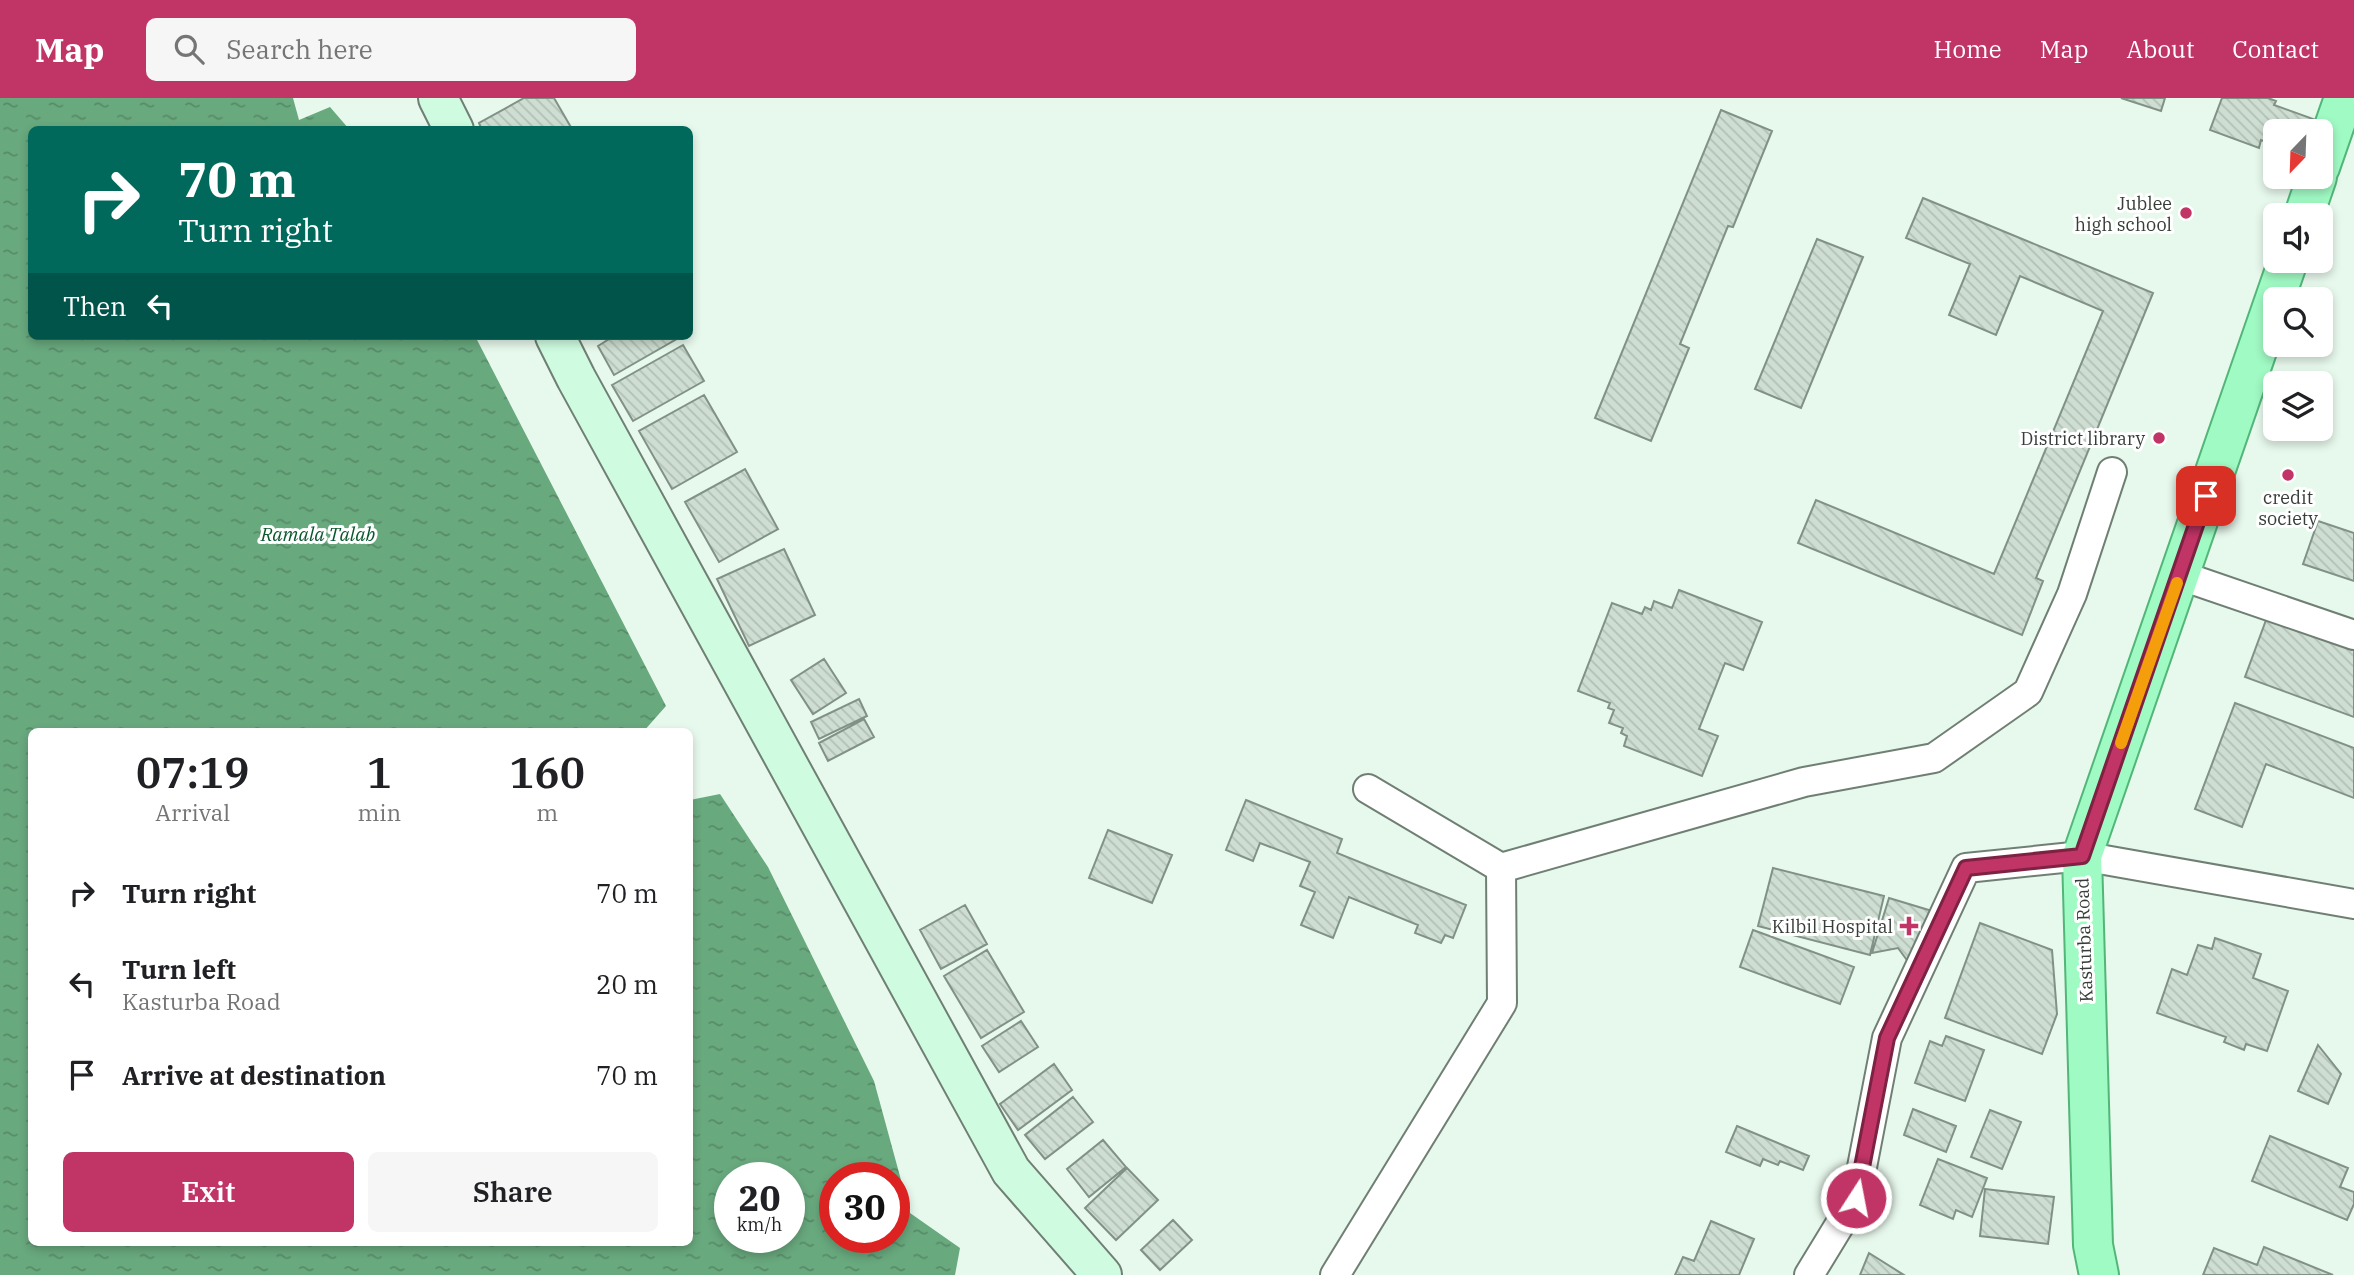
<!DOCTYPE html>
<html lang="en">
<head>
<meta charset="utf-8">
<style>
  :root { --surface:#fff; --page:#f6f6f6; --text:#202124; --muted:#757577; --accent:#c13466 }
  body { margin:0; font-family:"IBM Plex Serif",serif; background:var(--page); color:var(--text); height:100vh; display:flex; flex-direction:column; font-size:26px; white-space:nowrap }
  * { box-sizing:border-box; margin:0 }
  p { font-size:23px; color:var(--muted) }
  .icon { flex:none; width:38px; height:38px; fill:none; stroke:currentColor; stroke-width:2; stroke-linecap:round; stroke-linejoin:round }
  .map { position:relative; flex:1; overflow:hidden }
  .drawer { position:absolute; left:28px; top:630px; width:665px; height:518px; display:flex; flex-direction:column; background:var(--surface); border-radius:10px; box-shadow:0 4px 10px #0003 }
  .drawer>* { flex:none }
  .hud { position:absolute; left:28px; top:28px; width:665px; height:214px; border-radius:10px; box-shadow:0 4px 10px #0003; background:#00695c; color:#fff; overflow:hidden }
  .needle { width:46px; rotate:203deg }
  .fabs { position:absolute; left:2263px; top:21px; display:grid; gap:14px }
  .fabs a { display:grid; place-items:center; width:70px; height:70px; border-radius:10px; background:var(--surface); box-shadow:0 4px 10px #0003; font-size:35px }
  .speed { position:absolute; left:714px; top:1064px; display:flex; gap:14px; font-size:35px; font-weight:700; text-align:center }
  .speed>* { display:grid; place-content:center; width:91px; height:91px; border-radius:50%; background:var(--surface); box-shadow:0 4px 10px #0003; line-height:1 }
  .speed small { font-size:18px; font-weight:400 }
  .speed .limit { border:10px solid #d22; background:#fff; color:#111 }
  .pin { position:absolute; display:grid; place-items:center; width:60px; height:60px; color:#fff; margin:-30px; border-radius:14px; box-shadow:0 4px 10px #0006 }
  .me { position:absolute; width:77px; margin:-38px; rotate:11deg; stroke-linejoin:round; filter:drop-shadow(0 0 5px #0008) }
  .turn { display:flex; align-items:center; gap:24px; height:147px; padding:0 35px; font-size:32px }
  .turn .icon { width:91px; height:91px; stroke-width:2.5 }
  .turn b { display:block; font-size:49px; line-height:60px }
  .then { display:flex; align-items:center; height:66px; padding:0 35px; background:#0003; gap:14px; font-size:26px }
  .eta { display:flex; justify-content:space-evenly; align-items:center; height:119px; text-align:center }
  .eta b { font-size:42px; font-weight:600; line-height:49px }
  .cta { display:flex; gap:14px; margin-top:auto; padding:14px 35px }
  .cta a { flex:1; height:80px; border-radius:10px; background:var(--accent); color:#fff; font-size:28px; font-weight:600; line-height:80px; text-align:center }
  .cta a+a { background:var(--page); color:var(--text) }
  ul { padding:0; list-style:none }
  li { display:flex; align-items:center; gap:21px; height:91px; padding:0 35px }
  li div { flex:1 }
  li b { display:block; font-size:26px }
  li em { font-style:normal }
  header { display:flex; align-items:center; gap:42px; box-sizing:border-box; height:98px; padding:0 35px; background:var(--accent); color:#fff }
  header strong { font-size:33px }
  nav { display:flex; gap:38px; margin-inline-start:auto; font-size:24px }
  .search { width:490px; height:63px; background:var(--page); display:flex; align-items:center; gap:18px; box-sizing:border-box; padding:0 24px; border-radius:10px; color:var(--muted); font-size:26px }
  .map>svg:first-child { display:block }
</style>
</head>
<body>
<header>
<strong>Map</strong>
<div class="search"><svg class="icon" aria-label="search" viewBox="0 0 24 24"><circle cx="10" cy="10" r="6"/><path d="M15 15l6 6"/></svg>Search here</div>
<nav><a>Home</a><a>Map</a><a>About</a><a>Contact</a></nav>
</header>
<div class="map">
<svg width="2354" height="1177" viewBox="0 0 2354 1177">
  <defs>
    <pattern id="water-ripples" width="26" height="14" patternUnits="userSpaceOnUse" patternTransform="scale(1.75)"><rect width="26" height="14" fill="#69a97e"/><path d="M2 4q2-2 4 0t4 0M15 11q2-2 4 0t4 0" fill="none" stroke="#578b68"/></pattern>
    <pattern id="building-back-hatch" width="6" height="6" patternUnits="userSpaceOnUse" patternTransform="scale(1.75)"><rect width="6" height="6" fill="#ceded2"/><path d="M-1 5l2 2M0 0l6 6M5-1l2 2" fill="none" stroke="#b2c0b5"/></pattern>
  </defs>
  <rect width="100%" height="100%" fill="#e7f8ec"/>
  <path fill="url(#water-ripples)" fill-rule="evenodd" d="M0,0H293L299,22L330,9L349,31L32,32V238H475L666,608L643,634H32V1144H690V702L720,696L768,769L874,983L910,1115L960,1150L955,1177H0ZM730,1080H789V1139H730ZM835,1080H894V1139H835Z"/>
  <path fill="url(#building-back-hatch)" stroke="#829186" stroke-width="2" d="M524,0H554L572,31L482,32L479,25Z
    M2121,0H2165L2161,13Z
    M2222,0H2268L2276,3L2274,7L2316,22L2312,33H2275V47L2261,42L2259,50L2210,32Z
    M1721,12L1772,33L1733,129L1728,128L1680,246L1689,250L1651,343L1595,320Z
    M1923,100L2153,195L2036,480L2043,483L2022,537L1798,445L1816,402L1994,476L2103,213L2020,178L1996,237L1949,217L1970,166L1906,140Z
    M1817,141L1863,159L1801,310L1755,291Z
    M614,238H682L614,277L598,248Z
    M683,247L704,283L633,323L612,287Z
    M704,297L737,354L672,391L639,333Z
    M745,371L778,431L719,464L685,404Z
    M2318,423L2354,435V483L2303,466Z
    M784,451L815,517L749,548L717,481Z
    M1679,492L1762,524L1743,572L1725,565L1699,631L1718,638L1702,678L1624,648L1627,638L1621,635L1623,630L1609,625L1614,612L1608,610L1610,605L1578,593L1612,505L1642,516L1645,509L1651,512L1654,503L1672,510Z
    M2269,514L2352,541L2348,550L2354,552V619L2245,579Z
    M824,561L846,595L813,616L791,582Z
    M859,601L867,618L819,641L811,624Z
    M2235,605L2354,650V700L2266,666L2242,729L2195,711Z
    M864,621L874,639L828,663L819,645Z
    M1246,702L1342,741L1337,755L1466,807L1453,840L1445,837L1441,845L1415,835L1418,827L1349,799L1333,840L1301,827L1315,794L1300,788L1310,764L1260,745L1253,763L1226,752Z
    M1108,732L1172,757L1152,805L1089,780Z
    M1773,770L1884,798L1870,857L1758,828Z
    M1889,800L1932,813L1915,873L1898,850L1872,855Z
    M965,807L987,846L941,871L920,832Z
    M1980,825L2052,852L2057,916L2042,956L1945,920Z
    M1753,832L1854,869L1840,906L1740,869Z
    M2215,840L2261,856L2253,880L2288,893L2267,953L2246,946L2244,952L2224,944L2226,939L2157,915L2172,871L2187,877L2198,847L2212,851Z
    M987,852L1024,914L981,940L944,878Z
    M1021,923L1038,949L999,974L982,948Z
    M1946,938L1984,952L1965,1003L1915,985L1930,943L1942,948Z
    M2318,947L2341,976L2328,1006L2298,993Z
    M1054,966L1072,992L1018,1032L1000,1006Z
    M1073,999L1093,1024L1045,1061L1025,1037Z
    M1913,1011L1956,1028L1946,1054L1904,1037Z
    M1990,1012L2021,1024L2002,1071L1971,1059Z
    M1737,1028L1809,1058L1803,1072L1780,1063L1778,1067L1763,1061L1760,1068L1726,1054Z
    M2270,1038L2348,1070L2340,1089L2354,1094V1106L2347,1122L2252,1083Z
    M1103,1042L1126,1069L1089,1099L1067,1071Z
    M1938,1061L1987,1080L1972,1119L1956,1112L1953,1121L1920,1107Z
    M1127,1070L1158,1102L1116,1142L1085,1110Z
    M1985,1091L2054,1099L2048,1146L1980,1138Z
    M1173,1122L1192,1142L1160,1172L1141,1152Z
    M1711,1123L1754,1141L1739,1177H1675L1683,1159L1694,1163Z
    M2264,1149L2333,1177H2203L2214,1150L2257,1167Z
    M1869,1155L1904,1177H1860Z"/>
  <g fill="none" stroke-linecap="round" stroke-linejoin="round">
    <g stroke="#707f74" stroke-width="32">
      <path id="street" d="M2179,477L2354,537
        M1368,691L1501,770L1804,684L1934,660L2028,594L2072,496L2112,374
        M1335,1177L1502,905L1501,770
        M1809,1177L1856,1100L1887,940L1966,770L2082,758L2354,806"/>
    </g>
    <g stroke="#707f74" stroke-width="42">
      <path id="secondary" d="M438,0L454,32
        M555,238L576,280L1011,1073L1102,1177"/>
    </g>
    <g stroke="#52b679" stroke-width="42">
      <path id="primary" d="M2320,69L2344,0
        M2304,117L2317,79
        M2099,1177L2093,1147L2082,758L2288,163"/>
    </g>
    <use href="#street" stroke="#fff" stroke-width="28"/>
    <use href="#secondary" stroke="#cffce1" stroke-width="38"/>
    <use href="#primary" stroke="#a0fac4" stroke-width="38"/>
  </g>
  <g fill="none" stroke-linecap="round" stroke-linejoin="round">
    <g stroke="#7d2242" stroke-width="18">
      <path id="route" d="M1856,1100L1887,940L1966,770L2082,758L2206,398"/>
    </g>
    <use href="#route" stroke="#c13466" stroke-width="12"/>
    <path stroke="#f59e0b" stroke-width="12" d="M2121,645L2177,485"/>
  </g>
  <g fill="#c13466" stroke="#fff" stroke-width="2.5">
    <circle cx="2186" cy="115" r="7"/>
    <circle cx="2159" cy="340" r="7"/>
    <circle cx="2288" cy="377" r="7"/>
    <path d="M1905.5 817.5h7v7h7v7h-7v7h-7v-7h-7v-7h7z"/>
  </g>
  <g text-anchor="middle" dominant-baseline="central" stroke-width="6" stroke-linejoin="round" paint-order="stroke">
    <g font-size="18" fill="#373e39" stroke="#fff" text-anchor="end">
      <text x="2172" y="105">Jublee<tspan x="2172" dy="21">high school</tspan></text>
      <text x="2145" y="340">District library</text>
      <text x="2288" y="399" text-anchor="middle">credit<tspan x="2288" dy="21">society</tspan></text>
      <text x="1893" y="828">Kilbil Hospital</text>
    </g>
    <g font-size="18" fill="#373e39" stroke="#fff">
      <text transform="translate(2084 842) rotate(-92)">Kasturba Road</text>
    </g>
    <g font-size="19" font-style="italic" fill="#08572e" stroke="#fff">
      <text x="318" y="436">Ramala Talab</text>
    </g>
  </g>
</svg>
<div class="fabs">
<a><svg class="needle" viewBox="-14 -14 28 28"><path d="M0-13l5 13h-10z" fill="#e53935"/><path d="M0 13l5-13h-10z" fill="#757577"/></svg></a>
<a><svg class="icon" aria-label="sound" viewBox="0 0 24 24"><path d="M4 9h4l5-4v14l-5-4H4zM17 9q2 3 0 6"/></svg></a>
<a><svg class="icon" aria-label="search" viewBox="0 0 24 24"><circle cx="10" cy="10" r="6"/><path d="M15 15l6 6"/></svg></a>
<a><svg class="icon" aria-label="layers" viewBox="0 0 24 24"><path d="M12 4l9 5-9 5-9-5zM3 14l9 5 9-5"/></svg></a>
</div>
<div class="speed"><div>20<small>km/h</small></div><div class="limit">30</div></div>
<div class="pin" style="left:2206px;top:398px;background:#d93025"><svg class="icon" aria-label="arrive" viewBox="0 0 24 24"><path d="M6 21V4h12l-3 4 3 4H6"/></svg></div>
<svg class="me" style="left:1856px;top:1100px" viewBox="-20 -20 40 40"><circle r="17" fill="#c13466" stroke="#fff" stroke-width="3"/><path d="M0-11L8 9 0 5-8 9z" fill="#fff"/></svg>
<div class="hud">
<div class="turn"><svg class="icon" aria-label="right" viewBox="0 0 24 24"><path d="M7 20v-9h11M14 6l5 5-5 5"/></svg><div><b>70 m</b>Turn right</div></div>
<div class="then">Then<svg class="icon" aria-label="left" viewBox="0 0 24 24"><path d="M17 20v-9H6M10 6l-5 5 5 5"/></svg></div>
</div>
<section class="drawer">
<div class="eta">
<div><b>07:19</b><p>Arrival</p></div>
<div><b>1</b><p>min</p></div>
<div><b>160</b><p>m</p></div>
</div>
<ul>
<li><svg class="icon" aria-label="right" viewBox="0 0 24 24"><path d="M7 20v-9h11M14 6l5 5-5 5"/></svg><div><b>Turn right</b></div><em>70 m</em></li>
<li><svg class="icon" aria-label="left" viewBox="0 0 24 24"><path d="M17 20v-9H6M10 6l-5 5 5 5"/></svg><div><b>Turn left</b><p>Kasturba Road</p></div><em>20 m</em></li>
<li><svg class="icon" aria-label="arrive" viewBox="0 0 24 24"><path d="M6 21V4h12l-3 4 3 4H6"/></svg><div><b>Arrive at destination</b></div><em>70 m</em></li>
</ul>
<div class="cta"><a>Exit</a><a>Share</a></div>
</section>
</div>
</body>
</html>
